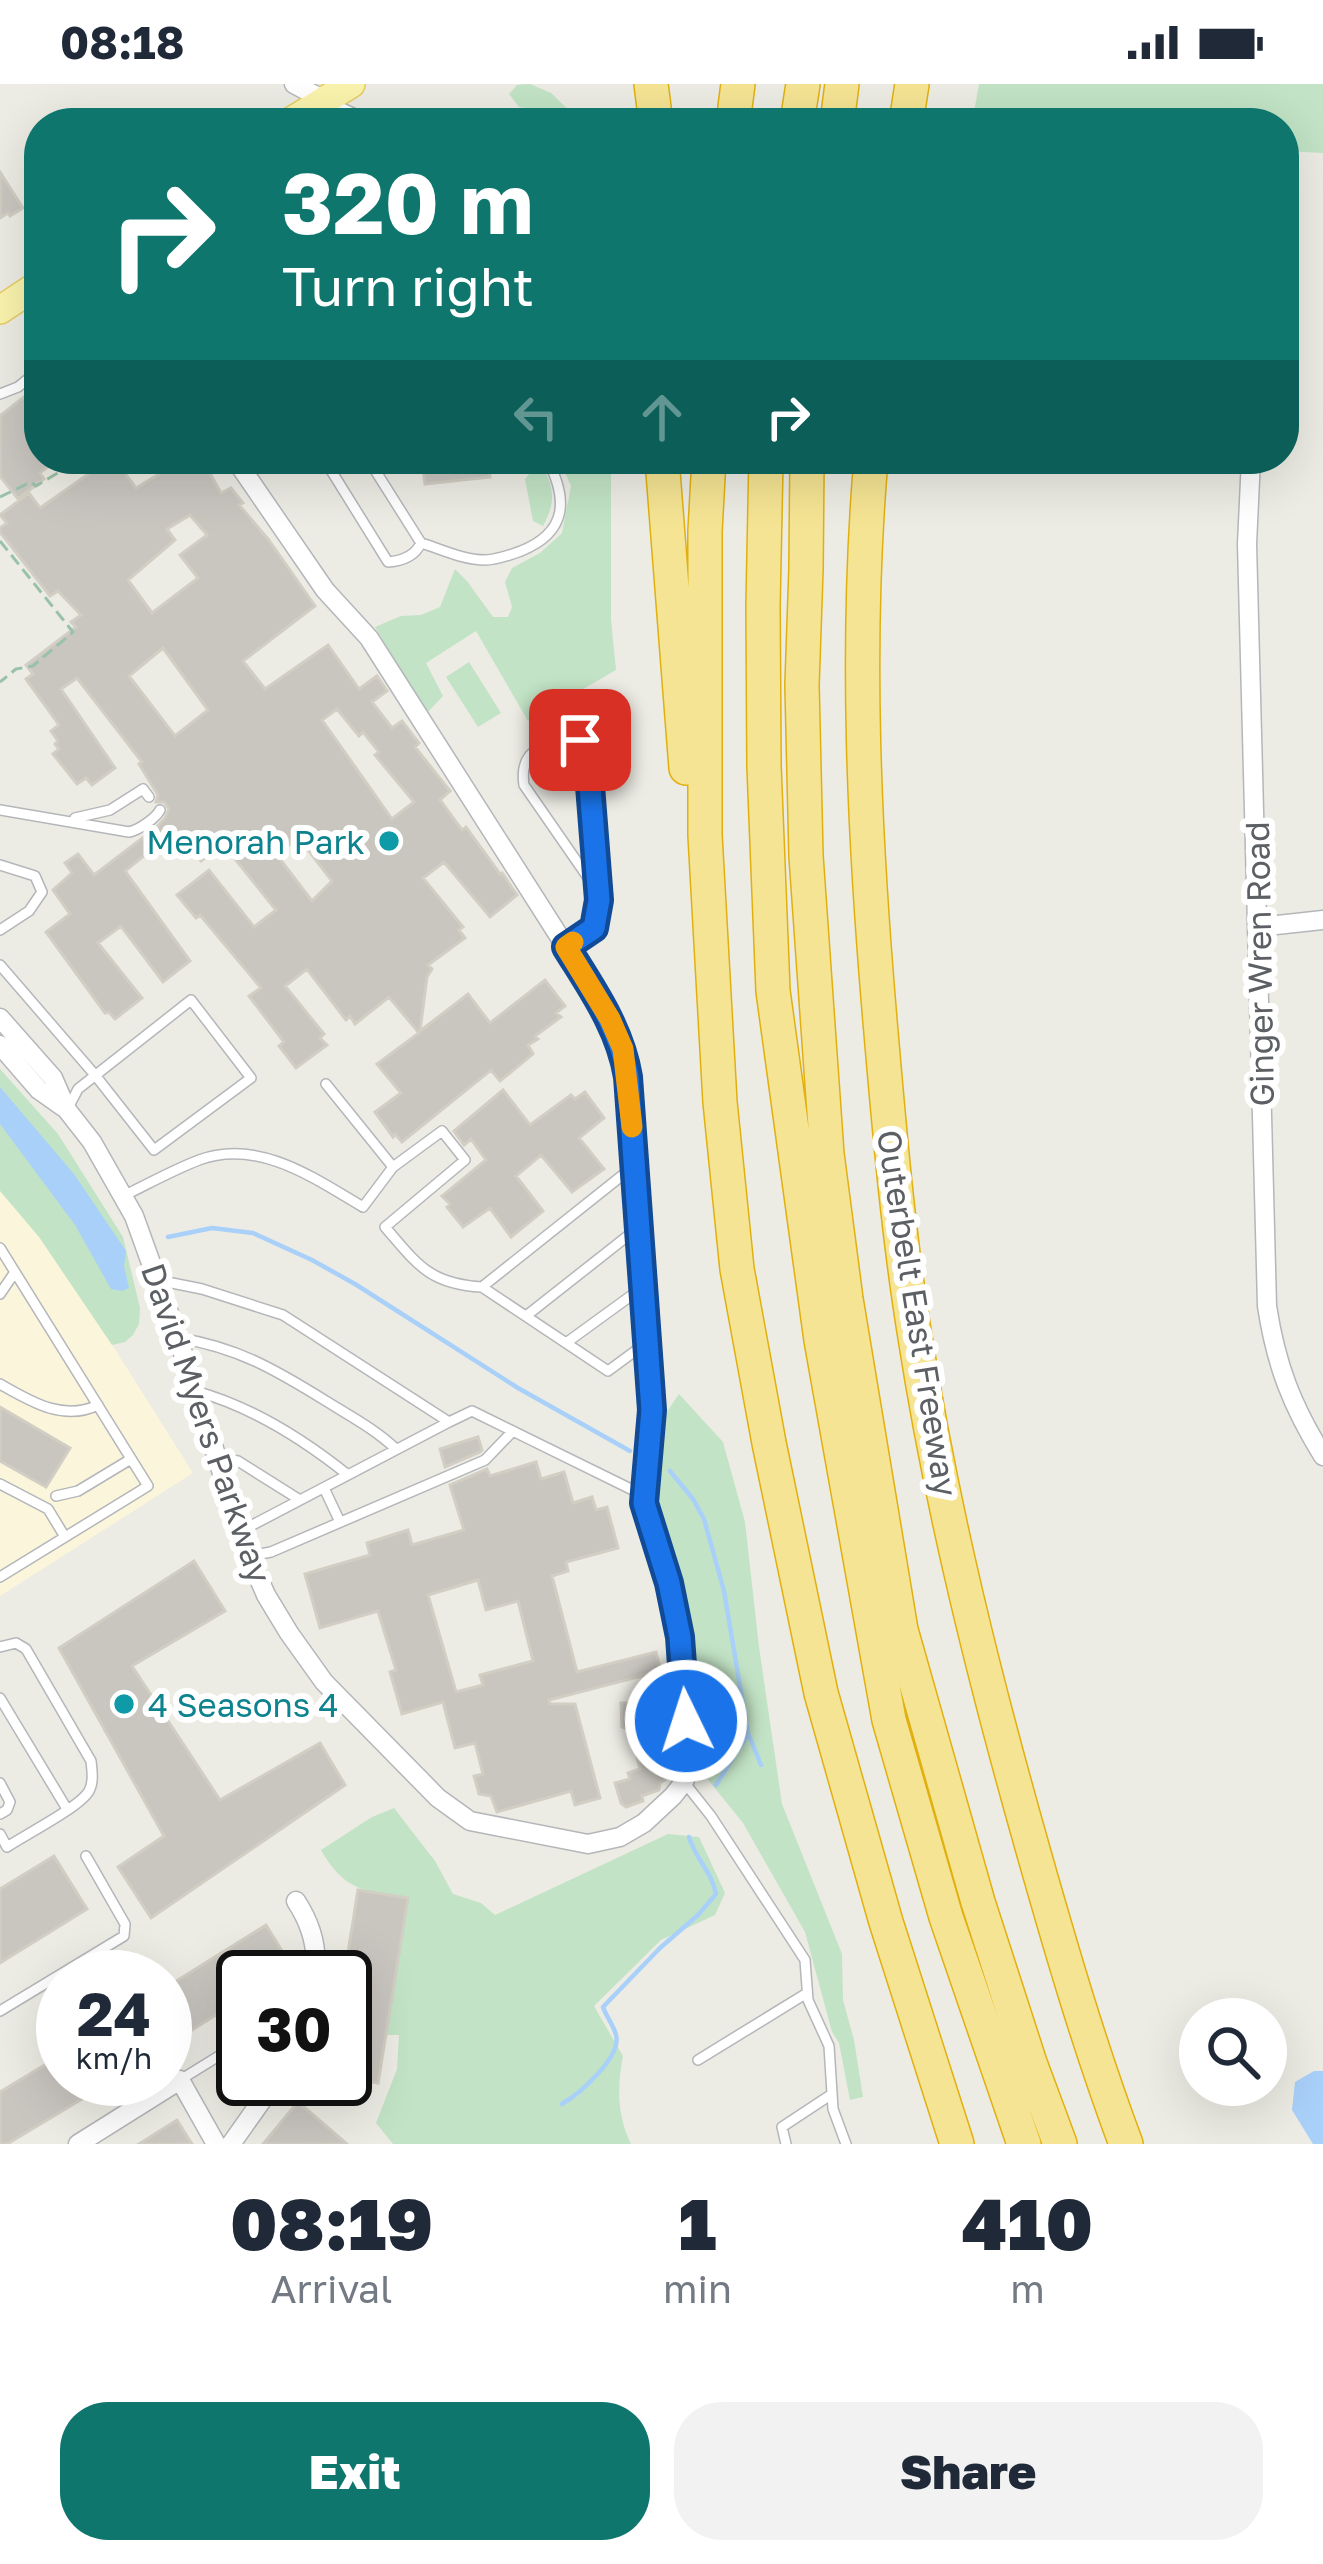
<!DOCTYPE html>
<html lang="en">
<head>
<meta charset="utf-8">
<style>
  :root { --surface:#fff; --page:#f2f2f3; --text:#1f2937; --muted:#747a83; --accent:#0f766e }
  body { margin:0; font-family:"Golos Text",sans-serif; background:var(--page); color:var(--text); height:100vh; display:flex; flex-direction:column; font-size:45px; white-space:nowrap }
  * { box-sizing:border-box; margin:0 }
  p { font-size:39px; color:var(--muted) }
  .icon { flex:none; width:66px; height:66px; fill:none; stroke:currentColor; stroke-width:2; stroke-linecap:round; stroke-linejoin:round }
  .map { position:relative; height:2060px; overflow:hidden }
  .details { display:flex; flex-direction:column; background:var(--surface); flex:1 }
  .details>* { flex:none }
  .guide { position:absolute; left:24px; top:24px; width:1275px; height:366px; border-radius:48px; box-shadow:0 12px 48px #0002; background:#0f766e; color:#fff; overflow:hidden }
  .tools { position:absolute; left:1179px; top:1914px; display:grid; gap:24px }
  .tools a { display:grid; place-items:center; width:108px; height:108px; border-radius:50%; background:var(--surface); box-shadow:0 12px 48px #0002; font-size:60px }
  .speed { position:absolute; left:36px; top:1866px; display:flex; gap:24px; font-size:60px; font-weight:700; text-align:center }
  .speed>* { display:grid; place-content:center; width:156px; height:156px; border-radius:50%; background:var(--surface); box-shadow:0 12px 48px #0002; line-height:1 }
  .speed small { font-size:30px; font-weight:400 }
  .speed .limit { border:6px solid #111; border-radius:18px; background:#fff; color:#111 }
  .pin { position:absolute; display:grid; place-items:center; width:102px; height:102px; color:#fff; margin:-51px; border-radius:24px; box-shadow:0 6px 18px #0006 }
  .me { position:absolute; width:132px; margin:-66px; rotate:356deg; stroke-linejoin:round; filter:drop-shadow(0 0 9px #0008) }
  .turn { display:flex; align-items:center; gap:42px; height:252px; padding:0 60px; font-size:54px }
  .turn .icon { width:156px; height:156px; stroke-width:2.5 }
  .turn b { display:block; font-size:84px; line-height:102px }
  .lanes { display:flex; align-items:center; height:114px; padding:0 60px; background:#0003; justify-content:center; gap:60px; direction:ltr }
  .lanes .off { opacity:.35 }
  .eta { display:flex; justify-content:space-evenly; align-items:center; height:204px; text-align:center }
  .eta b { font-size:72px; font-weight:800; line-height:84px }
  .button { display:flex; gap:24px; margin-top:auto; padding:24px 60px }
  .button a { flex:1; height:138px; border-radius:48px; background:var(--accent); color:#fff; font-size:48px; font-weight:800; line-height:138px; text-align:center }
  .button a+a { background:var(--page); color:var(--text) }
  .status { display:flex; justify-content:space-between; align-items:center; height:84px; padding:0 60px; background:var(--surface); direction:ltr }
  .status svg { height:33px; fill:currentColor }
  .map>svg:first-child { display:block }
</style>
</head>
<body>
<div class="status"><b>08:18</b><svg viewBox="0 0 49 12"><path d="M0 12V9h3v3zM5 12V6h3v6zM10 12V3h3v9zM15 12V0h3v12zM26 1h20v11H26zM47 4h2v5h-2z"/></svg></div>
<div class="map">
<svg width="1323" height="2060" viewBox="0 0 1323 2060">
  <rect width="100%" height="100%" fill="#edece4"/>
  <path fill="#fbf6db" d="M0,1083L193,1389L0,1512Z"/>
  <path fill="#c2e3c5" d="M530,0L551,9L582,39H534L525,24L519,23L509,10L517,1Z
    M979,0H1323V69L1284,67V39H972Z
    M524,375H538C553,400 558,415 543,442L533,437L525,395L530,389Z
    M559,375H611V536L616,586L528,637L476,547L426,579L443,612L427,629L375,543L401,532L421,531L440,523L455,485L467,497L493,533H508L512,523L505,498L512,484L540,469L562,449L571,402Z
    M469,578L501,629L478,643L446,593Z
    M0,985L58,1050L123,1153L140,1224L139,1240L133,1251L125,1258L112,1261L39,1153L0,1107Z
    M679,1310L723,1358L745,1438L759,1563L782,1720L842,1870L843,1916L854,1956L863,2013L850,2016L839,1959L832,1948L805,1848L743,1739L705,1692L698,1646L688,1527L645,1405L662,1335Z
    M394,1724L435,1777L453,1810L481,1819L495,1831L668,1750L699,1753L725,1809L715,1831L661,1856L594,1922L623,1972C617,2003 617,2031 631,2060H393L376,2039L397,1985L399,1951H386L408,1815C365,1807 344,1807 321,1766L372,1733Z"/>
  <path fill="#a9d0f9" d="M0,1003L74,1090L126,1167L124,1182L129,1204L122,1207L111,1205L75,1141L0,1040Z
    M1314,1987H1323V2060H1313L1292,2026L1295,1998Z"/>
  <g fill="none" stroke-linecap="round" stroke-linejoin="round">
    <path stroke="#a9d0f9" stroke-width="4.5" d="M168,1153L212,1144L253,1149L312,1176L355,1200L518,1304L630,1367
      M670,1387L693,1415L704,1435L724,1507L748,1649L761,1681
      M716,1701L748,1650
      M562,2020C579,2010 622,1973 616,1951C614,1942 606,1932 603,1923L660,1864L698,1831L716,1810C712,1788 695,1774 689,1753"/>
  </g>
  <path fill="#c9c6c0" stroke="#d2cec3" stroke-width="3" fill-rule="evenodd" d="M0,88L23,124L10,132L8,129L0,134Z
    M39,301V375H57L40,389L44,395L18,415L0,392V332Z
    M184,375H202L221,409L231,404L243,419L239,421L268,455L315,522L243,577L265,605L328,561L359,605L377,592L387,607L372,618L392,644L402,637L419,659L415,663L450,707L440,716L462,746L466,743L500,790L502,789L517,811L490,833L444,778L423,794L463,843L459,846L465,854L428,881L432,885L427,893L420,947L468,910L490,939L545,896L565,922L556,929L561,933L535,952L538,955L528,961L533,970L500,997L491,986L402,1058L395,1050L393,1053L375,1028L401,1009L377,980L419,949L389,913L355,940L350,932L346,936L307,885L285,902L324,950L320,954L327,961L296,984L279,962L284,958L249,912L261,904L200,831L196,834L177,811L209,786L254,843L276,826L223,760L201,777L176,746L125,787L190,877L163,898L121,842L98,859L142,914L115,935L109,928L105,929L46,848L70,830L53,806L72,789L65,779L78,770L94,791L157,743L165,734L169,725L164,718H156L158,711L139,680L142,678L77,594L61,605L115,684L92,701L86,694L77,700L53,670L59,665L55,660L58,657L51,647L59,641L26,595L33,590L26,581L76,543L71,538L81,531L58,507L50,512L0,448V444L7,439L0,431L29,409L40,424L104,379L109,386L118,380L136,404ZM190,431L207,451L180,471L198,494L152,529L128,496L175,456L167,445ZM163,564L208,626L175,652L129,592ZM337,625L359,652L363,648L379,668L375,671L414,718L392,735L322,636ZM299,754L332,797L312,817L276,770Z
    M422,375H519V384L489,387L490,393L425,400Z
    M503,1006L530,1041L571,1011L575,1015L585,1008L604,1034L579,1054L604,1085L572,1108L541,1071L516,1092L543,1127L511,1153L490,1124L463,1143L447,1123L450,1120L442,1112L486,1076L471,1055L464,1061L454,1047Z
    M0,1323L70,1364L46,1403L0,1377Z
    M478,1353L482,1366L480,1368L445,1383L440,1365Z
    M536,1378L541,1395L564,1388L573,1419L592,1413L596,1426L607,1423L618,1464L566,1478L568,1487L552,1492L577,1588L656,1568L661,1587L549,1616L550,1620H575L600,1714L575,1721L571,1707L497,1728L491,1712L479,1710L474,1692L483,1690L475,1659L455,1664L443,1618L402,1630L390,1588L396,1586L378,1527L320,1544L305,1490L370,1471L367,1459L408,1446L412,1461L464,1446L450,1401L487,1385L490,1392ZM478,1496L486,1526L518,1517L533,1577L480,1591L483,1601L456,1608L428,1511Z
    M194,1477L225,1527L132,1582L220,1716L320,1659L345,1701L151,1834L118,1783L164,1752L59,1564Z
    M671,1618L675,1682L672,1691L660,1699L659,1706L642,1712L643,1717L626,1723L621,1719L615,1699L630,1695L628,1689L640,1685L630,1646L622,1643L621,1619Z
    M54,1772L87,1825L0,1879V1805Z
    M358,1806L408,1814L378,1999L345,1994V1887Z
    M266,1841L292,1883L276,1893H243V1914L165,1963V1904Z
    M63,1970V1995H83L92,2009L7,2060H0V2008Z
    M298,2018L347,2060H263Z
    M177,2036L192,2060H139Z"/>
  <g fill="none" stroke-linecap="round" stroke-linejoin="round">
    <g stroke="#b4b6ba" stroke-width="12">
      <path id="service" d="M329,18L375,39
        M327,21L340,39
        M0,310L18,303L39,286
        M324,375L388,478C402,477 415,472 421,459L368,375
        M421,459C441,465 463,476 485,476C497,476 510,471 521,467C568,448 568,415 547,375
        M0,726L129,748C139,746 156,734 160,726
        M75,734L110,726L143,705L149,713
        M0,781L35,792L42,808L29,827L0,846
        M566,863L594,843L599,816L587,665L580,656L565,649C540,664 519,667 524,701L598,808
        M0,881L95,991L154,1066L251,994L191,916L78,1005L67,1026
        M326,1000L393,1083
        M123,1112C148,1100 173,1086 199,1076C258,1054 314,1094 363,1123L393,1083L442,1047L465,1076L385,1143C417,1180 429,1200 482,1203L634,1082
        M0,1164L148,1402L0,1493
        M157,1196L202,1205L283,1231L449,1338L472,1327L645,1412
        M482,1203L608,1287L646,1259
        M0,1210L15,1188
        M526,1232L639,1143
        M178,1254C237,1263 276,1286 326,1317C350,1332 375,1345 396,1365
        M566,1259L643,1203
        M0,1300C30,1317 63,1338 98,1321
        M195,1307C250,1322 303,1355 348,1391
        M216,1374L238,1377L300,1416
        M0,1400L48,1425L65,1453
        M324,1404L340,1438
        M56,1412L78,1407L131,1375
        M241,1447L449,1338
        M249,1472L271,1468L485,1376L513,1347
        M0,1563L16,1559L26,1565L91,1677C92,1687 94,1698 89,1707C80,1723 25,1751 7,1763L0,1750
        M0,1614L67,1725
        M684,1698L711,1732L805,1876L808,1916L829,1962L833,2025L846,2060
        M0,1699L10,1718L7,1726L0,1730
        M0,1927L124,1852L125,1840L86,1772
        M698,1976L807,1909
        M180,1996L243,1957
        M786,2060L782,2043L832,2010"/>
    </g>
    <g stroke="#b4b6ba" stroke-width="21">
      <path id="minor" d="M294,0L324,16
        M1284,258L1288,246
        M1251,375L1247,460L1267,1222C1276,1281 1292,1322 1323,1372
        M1258,843L1323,836
        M0,934L53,994L67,1026L92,1058L134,1132L178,1254L249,1472L266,1511L289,1549L324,1598L438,1714L470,1737L588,1760L620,1753L644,1739L673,1712L684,1698L690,1682L691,1657L686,1637L680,1553L669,1499L644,1419L651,1326L628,993L624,965L594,907L369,554L325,506L235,375
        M0,961L39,1006L63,1023
        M296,1817C311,1840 319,1866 314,1893
        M78,2060L180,1996L216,2060
        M231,2060L277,1995"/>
    </g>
    <g stroke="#e7cc63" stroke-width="30">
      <path id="primary" d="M288,39L351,0
        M0,226L39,200"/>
    </g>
    <g stroke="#e1b010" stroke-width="36">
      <path id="motorway" d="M651,0L656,39
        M733,39L738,0
        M797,39L803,0
        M837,39L842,0
        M906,39L912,0
        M662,375L686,684
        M709,375L705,447V751L720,1018L737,1185L769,1359L821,1609L886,1838L957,2060
        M766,375L763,522L764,682L773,907L821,1256L889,1636L946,1833L1024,2060
        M807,375L806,485L802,601L806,772L827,1070L846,1215L901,1546L978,1818L1030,1979L1060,2060
        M871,375C855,562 864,750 880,937C889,1042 898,1149 915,1253C942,1426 985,1597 1033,1766C1061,1865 1090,1964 1126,2060"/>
    </g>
    <path stroke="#9ac1a9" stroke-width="3" stroke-dasharray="12 6" stroke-linecap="butt" d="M0,413L31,398L36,402L81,375
      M0,457L73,548L33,582L16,585L0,598"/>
    <use href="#service" stroke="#fff" stroke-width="9"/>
    <use href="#minor" stroke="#fff" stroke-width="18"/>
    <use href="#primary" stroke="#f9f3ad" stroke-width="27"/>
    <use href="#motorway" stroke="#f5e493" stroke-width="33"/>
  </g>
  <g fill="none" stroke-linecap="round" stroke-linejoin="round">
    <g stroke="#114b97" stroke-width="30">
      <path id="route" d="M580,656L587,664L599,816L594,844L566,863C592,905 620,944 628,993L652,1326L644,1419L669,1499L680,1553L686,1637"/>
    </g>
    <use href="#route" stroke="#1a73e8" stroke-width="21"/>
    <path stroke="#f59e0b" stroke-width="21" d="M573,858L566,863L610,935L623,965L632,1043"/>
  </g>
  <g fill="#0f9aa8" stroke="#fff" stroke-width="4.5">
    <circle cx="389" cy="757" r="12"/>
    <circle cx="124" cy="1620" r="12"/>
  </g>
  <g text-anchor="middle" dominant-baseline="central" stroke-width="12" stroke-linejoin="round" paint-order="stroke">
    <g font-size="33" fill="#0d838f" stroke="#fff" text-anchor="end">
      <text x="365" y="757">Menorah Park</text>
      <text x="148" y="1620" text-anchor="start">4 Seasons 4</text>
    </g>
    <g font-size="33" fill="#5c5f63" stroke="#fff">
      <text transform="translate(1259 880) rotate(-91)">Ginger Wren Road</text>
      <text transform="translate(918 1229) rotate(81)">Outerbelt East Freeway</text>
      <text transform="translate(207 1339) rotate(71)">David Myers Parkway</text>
    </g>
  </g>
</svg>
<div class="tools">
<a><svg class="icon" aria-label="search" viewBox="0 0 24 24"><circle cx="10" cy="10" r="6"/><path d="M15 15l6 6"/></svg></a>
</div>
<div class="speed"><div>24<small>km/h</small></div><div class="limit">30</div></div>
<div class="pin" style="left:580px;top:656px;background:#d93025"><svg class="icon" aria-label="arrive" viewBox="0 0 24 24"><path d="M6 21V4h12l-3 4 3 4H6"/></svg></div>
<svg class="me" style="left:686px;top:1637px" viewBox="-20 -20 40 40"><circle r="17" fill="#1a73e8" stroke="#fff" stroke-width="3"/><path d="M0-11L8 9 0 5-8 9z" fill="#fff"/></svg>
<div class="guide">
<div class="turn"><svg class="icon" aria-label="right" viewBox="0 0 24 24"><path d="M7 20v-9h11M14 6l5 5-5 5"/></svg><div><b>320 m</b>Turn right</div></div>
<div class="lanes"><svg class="icon off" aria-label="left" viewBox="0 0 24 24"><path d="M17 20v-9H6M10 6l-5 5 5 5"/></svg><svg class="icon off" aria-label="ahead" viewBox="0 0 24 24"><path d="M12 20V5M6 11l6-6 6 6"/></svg><svg class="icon" aria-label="right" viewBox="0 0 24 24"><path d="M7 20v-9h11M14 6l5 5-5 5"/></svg></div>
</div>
</div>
<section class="details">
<div class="eta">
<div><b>08:19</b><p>Arrival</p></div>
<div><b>1</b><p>min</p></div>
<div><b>410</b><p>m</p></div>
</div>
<div class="button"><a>Exit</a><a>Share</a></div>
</section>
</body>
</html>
